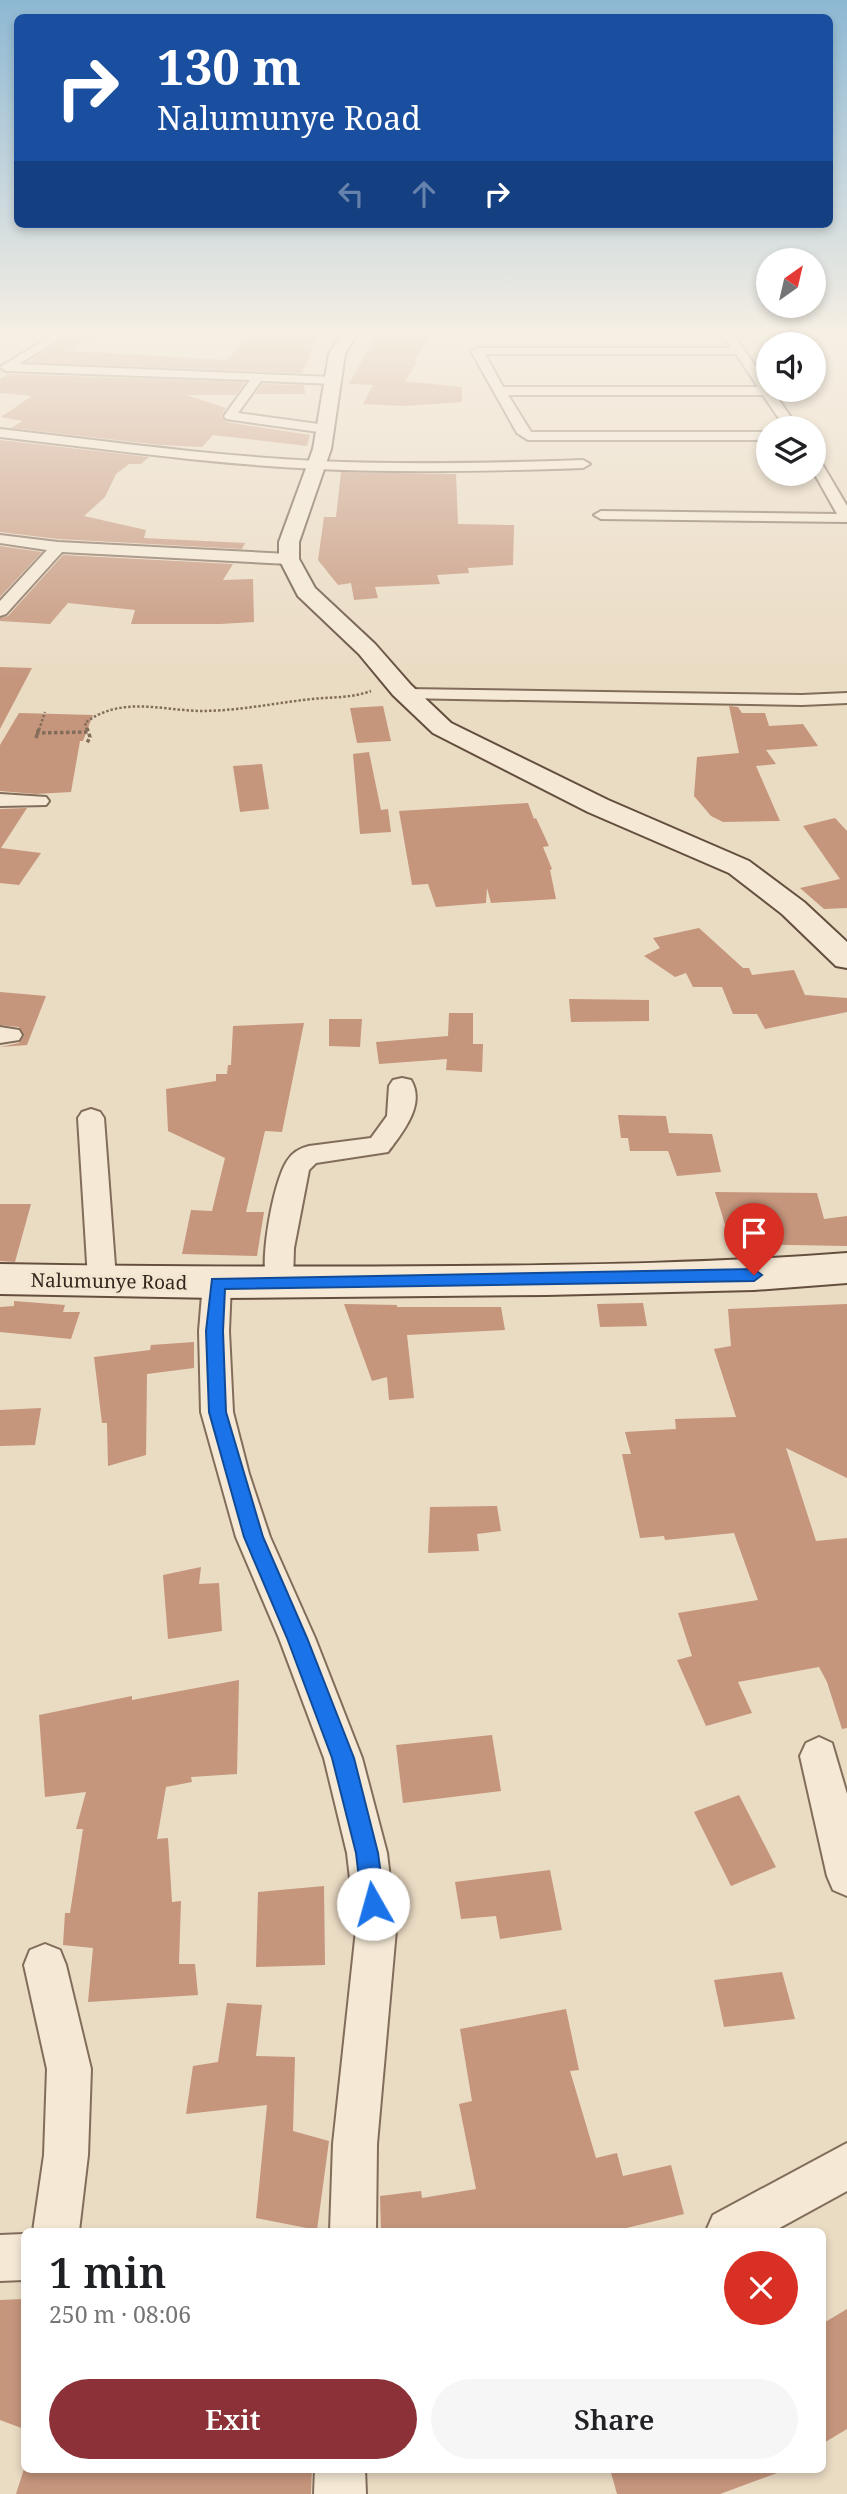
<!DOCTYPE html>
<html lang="en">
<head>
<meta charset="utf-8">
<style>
  :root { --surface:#fff; --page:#f6f6f6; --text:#202124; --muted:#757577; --accent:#8c3138 }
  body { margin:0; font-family:"Noto Serif",serif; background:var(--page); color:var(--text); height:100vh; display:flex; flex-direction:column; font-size:26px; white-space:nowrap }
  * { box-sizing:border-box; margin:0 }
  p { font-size:23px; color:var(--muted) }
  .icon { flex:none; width:38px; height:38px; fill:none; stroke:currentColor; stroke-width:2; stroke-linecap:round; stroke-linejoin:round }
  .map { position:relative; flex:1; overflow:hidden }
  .panel { position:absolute; left:21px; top:2228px; width:805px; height:245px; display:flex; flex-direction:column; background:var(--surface); border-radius:10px; box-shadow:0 4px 10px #0003 }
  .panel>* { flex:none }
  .guide { position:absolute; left:14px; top:14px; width:819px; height:214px; border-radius:10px; box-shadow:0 4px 10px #0003; background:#1a4fa0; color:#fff; overflow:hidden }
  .needle { width:46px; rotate:34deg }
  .tools { position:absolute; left:756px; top:248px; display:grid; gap:14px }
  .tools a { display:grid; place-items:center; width:70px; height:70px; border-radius:50%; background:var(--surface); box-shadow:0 4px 10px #0003; font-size:35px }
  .pin { position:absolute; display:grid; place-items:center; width:60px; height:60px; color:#fff; margin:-72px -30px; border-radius:50% 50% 50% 0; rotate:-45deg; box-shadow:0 0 7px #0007 }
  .pin .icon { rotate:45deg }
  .me { position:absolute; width:77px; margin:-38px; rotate:353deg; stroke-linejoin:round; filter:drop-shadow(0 0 5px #0008) }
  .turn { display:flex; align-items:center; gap:24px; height:147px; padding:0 28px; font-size:32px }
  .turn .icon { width:91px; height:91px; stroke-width:2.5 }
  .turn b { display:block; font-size:49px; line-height:60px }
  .lanes { display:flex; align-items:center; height:66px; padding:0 28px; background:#0003; justify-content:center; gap:35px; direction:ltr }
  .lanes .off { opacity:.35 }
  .round { display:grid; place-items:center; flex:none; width:74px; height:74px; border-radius:37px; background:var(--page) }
  .headline { display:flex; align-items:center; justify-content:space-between; height:119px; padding:0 28px }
  h1 { font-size:42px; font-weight:600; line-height:52px }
  .action { display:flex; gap:14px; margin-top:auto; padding:14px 28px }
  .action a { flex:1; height:80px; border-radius:42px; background:var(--accent); color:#fff; font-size:28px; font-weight:600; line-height:80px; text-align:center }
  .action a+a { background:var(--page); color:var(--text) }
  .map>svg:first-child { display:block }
</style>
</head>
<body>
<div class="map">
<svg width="847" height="2494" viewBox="0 0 847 2494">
  <rect width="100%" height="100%" fill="#eadbc3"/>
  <path fill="#c5957c" d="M73,332H102L68,351L226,360L254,332H318L302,373L28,362Z
    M378,332H435L414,361H418L405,381L462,387V402L405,406L363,404L373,385L349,384Z
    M8,374L245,382L236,395H186L226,408L221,416L226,422L310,435L307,446L213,435L202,447L161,445L11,428L23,421L1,417L32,396L0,393V379Z
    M262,384L304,385L305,394H255Z
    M0,440L149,457L141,464H129L116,474L105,497L84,516L146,530L144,538L245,543L242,549L58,539L0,532Z
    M341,472L456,474L458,524L514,525L513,565L468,568L469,573L437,575L440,584L375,587L378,598L354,600L351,583L338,585L318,560L324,517H336Z
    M0,546L42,552L0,597Z
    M63,555L233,564L223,580L253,579L254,622L220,624H131L135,610L68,603L50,624L0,621V618L8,616Z
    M0,667L32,668L0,729Z
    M383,706L391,741L357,743L350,708Z
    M729,706L738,707L742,713H765L769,726L803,724L818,746L766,750L776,764L756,766L780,821L723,822L711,816L694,796L697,757L739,753Z
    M19,713L93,715L83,741H80L71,792L36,794L0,791V745Z
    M369,752L381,810L388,809L391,832L360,834L353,754Z
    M262,764L269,809L240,812L233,766Z
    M528,803L534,819L536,818L549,846L543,847L552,869L550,870L556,899L491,903L487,888L486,903L436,907L428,884L412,885L399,811Z
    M27,808L1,848L41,853L19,885L0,883V809Z
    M835,818L847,831V908L824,909L800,888L840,879L803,826Z
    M699,928L743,968H749L752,975L794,970L805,995L847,998V1012L765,1029L757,1014H733L722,987H693L686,973L675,977L644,956L660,948L653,938Z
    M0,992L46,996L27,1045L0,1047L19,1043L24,1036L19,1027L0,1025Z
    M569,999L649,1000V1021L571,1022Z
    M449,1013H473V1044H483L482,1072L446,1070L447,1059L379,1064L376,1042L448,1036Z
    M329,1019H362L360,1047L329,1046Z
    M304,1023L282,1132L265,1131L246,1212H264L257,1256L182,1254L191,1210L212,1211L225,1158L168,1131L166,1089L216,1081V1074H227L228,1065H231L233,1026Z
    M618,1115L666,1116L669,1133L712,1134L721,1172L677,1176L668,1151H630L628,1138H621Z
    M715,1192L817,1193L824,1219L847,1216V1246L731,1244Z
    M0,1204H31L15,1262L0,1261Z
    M14,1301L65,1305L63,1312H80L71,1339L0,1332V1307L14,1306Z
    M643,1303L647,1326L600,1327L597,1304Z
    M344,1304L397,1305V1307H501L505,1330L407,1335L414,1398L389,1400L387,1377L372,1381Z
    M847,1304V1478L786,1448L816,1541L847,1538V1728L842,1729L827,1682L819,1667L738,1682L752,1713L706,1726L677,1660L692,1656L678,1613L758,1600L734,1533L665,1540L664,1536L640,1538L622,1454H631L625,1432L676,1429L675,1419L736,1417L714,1349L731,1346L728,1309Z
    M194,1342V1368L147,1374L146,1455L108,1466L107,1423H102L94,1357L150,1350L151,1345Z
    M41,1408L35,1445L0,1446V1410Z
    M497,1506L501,1531L477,1534L479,1551L428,1553L430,1507Z
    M201,1567L199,1584L219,1583L222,1631L168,1639L163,1575Z
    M239,1680L237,1774L191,1777L192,1782L166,1787L157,1839L168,1838L172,1902L181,1901L179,1964H195L198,1995L88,2002L93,1948L63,1945L65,1913H70L83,1829H76L86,1792L45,1797L39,1715L132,1696V1700Z
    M492,1735L501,1791L403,1803L396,1745Z
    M739,1795L776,1867L731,1886L694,1812Z
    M550,1870L562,1930L500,1939L496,1916L461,1919L455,1882Z
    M324,1886L325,1965L256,1967L258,1892Z
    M782,1972L795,2019L724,2027L714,1980Z
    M227,2003L262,2005L256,2056L295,2057L293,2131L329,2141L317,2230L256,2218L267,2105L186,2114L193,2066L218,2062Z
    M566,2009L579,2070L570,2071L596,2158L617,2153L623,2176L671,2165L684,2214L614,2231H381L380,2196L421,2191L422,2198L476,2189L459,2104L472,2101L460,2029Z
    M24,2299V2429L0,2420V2300Z
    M847,2309V2429L822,2444V2324Z
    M24,2469H312L311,2494H16Z
    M610,2469H779L780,2472L720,2494H617Z"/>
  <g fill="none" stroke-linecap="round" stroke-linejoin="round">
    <g stroke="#826d5b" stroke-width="4">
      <path id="street" d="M58,332H71L19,364L332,377L336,378V384L261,381L238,413L326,425L332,429L326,433L226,419L224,416L250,380L6,371L0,367Z
        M729,333L733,334L768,384V390H772L799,429H786L763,395H508L531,432H768V440H528L517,433L471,351L477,348H731L723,336ZM485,354H736L758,387H503Z
        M0,429C105,441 211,456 317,461C406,465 494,463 583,460L590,464L583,468C494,471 406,473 317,469C211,464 105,449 0,437Z
        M814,458L821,462L847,506V522L601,519L594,515L601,511L837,514L814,473Z
        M0,535L58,542L289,554L297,559L289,564L62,552L6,614L0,616V601L47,550L0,543Z
        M407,689L802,695L847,693V703L802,705L401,698L398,694L401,690Z
        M0,794L46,797L49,801L46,805L0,806Z
        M0,1027L19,1030L22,1035L19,1040L0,1043Z
        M402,1078L411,1080C426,1105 402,1133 388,1152L316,1163L309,1170L294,1248L293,1282L289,1290L279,1293L269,1290C257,1269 273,1182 287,1161C292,1153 300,1148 309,1146L371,1138L387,1116L389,1086L393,1080Z
        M91,1109L100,1112L104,1118L116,1279L112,1287L102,1290L92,1287L88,1279L78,1118L82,1112Z
        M217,1272L227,1275L231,1283L229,1331L233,1412L249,1474L270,1537L315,1638L362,1758L387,1853L396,1930L377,2144L376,2231H330L333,2144L356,1930L347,1853L324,1758L279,1638L236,1537L201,1412L199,1331L203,1283L207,1275Z
        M819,1737L832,1743L847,1794V1896L833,1890L827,1876L800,1756L806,1743Z
        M45,1944L60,1950L66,1965L91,2069L88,2155L79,2231H33L44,2155L47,2069L24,1965L30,1950Z
        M847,2143V2191L774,2231H706L713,2215Z
        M24,2234V2280L0,2281V2235Z
        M315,2469H365L366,2494H314Z"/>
    </g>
    <g stroke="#644e3e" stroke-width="4">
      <path id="secondary" d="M343,332H358L345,354L331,449L299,542V559L315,588L375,644L411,685L451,723L608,800L749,861L804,902L847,942V968L836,966L782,914L729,873L588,812L433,733L393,695L359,654L298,596L279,559V542L313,449L329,354Z
        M847,1253V1283L754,1290L546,1295L217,1298L0,1294V1264C152,1267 303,1267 455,1266C586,1265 717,1263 847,1253Z"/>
    </g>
    <path stroke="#826d5b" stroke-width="2.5" stroke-dasharray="2.5 2" stroke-linecap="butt" d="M39,730L45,712
      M87,730L85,723C120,696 160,710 200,711C238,711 275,703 312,699C332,697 352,698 371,691"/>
    <path stroke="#826d5b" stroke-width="3.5" stroke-dasharray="3.5 2.5" stroke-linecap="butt" d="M87,728L90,737L87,743
      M36,733L88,732
      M36,738L39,728"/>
    <use href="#street" fill="#f5e9d5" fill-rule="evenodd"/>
    <use href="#secondary" fill="#f5e9d5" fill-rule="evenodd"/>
  </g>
  <linearGradient id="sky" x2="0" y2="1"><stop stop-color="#8db8d3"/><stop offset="0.49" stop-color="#f6efe4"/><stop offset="1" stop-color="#f6efe4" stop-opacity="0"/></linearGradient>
  <rect width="847" height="681" fill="url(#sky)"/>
  <path fill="#1a73e8" stroke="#114b97" stroke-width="2" d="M754,1269L762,1275L754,1281L225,1289L223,1331L226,1412L263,1537L307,1638L354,1758L378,1853L385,1904L381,1912L373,1916L365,1912L362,1904L356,1853L332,1758L287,1638L244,1537L209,1412L206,1331L212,1279Z"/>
  <g text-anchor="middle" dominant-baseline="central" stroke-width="6" stroke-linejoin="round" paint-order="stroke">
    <g font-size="19" fill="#33271e" stroke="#f2e6d1">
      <text transform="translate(109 1281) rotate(1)">Nalumunye Road</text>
    </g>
  </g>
</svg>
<div class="tools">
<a><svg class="needle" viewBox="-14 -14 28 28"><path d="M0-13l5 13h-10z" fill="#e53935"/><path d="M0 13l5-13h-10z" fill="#757577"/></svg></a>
<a><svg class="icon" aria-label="sound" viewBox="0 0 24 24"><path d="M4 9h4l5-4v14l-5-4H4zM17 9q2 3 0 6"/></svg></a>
<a><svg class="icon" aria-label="layers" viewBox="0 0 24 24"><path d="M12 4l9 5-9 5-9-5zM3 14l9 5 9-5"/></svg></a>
</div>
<div class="pin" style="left:754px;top:1275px;background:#d93025"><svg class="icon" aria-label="arrive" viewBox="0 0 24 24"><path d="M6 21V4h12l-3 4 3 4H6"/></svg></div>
<svg class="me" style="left:373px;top:1904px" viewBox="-20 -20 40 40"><circle r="19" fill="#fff"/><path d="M0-13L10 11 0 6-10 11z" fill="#1a73e8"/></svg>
<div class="guide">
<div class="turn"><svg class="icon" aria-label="right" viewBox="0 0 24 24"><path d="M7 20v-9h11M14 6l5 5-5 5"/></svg><div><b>130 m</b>Nalumunye Road</div></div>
<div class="lanes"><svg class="icon off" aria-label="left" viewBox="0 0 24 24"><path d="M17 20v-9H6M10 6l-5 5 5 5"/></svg><svg class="icon off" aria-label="ahead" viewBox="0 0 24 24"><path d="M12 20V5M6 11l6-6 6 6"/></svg><svg class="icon" aria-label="right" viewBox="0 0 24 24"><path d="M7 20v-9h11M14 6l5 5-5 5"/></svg></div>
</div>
<section class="panel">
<div class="headline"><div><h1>1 min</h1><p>250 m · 08:06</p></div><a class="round" style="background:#d93025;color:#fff"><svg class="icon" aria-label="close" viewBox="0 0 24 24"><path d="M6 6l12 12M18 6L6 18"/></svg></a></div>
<div class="action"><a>Exit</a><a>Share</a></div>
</section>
</div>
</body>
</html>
